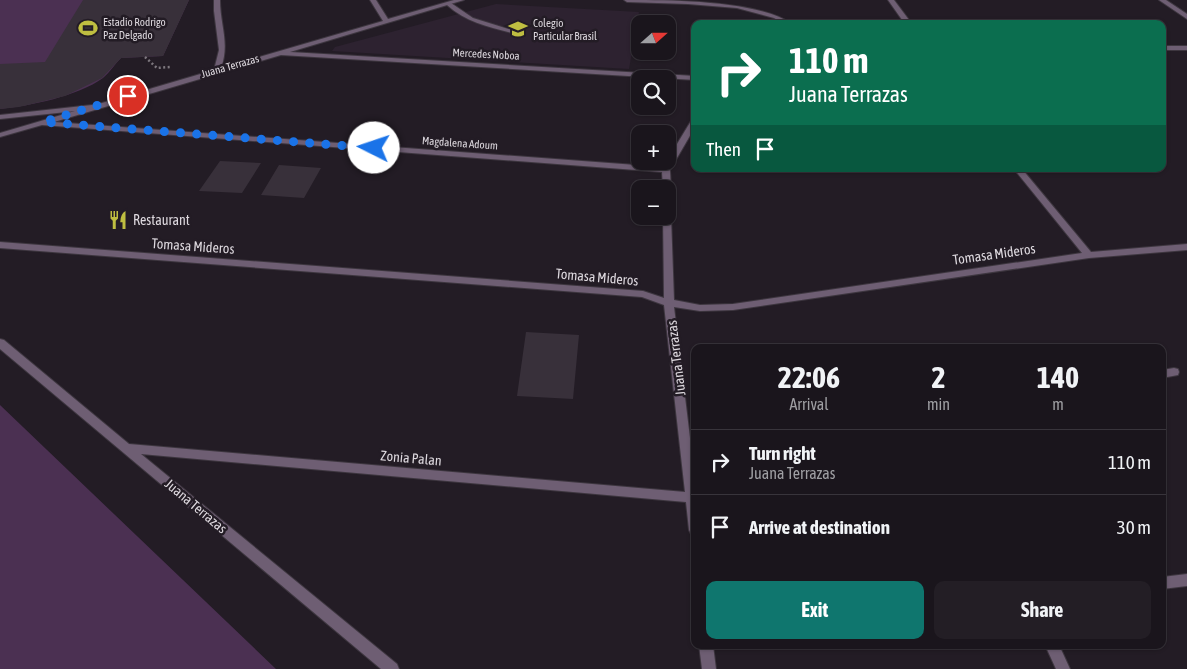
<!DOCTYPE html>
<html lang="en">
<head>
<meta charset="utf-8">
<style>
  :root { --surface:#1a151c; --page:#231e25; --text:#f1f3f6; --muted:#9f9fa3; --line:#38343b; --accent:#0f766e }
  body { margin:0; font-family:"Asap Condensed",sans-serif; background:var(--page); color:var(--text); height:100vh; display:flex; flex-direction:column; font-size:19px; white-space:nowrap }
  * { box-sizing:border-box; margin:0 }
  p { font-size:16px; color:var(--muted) }
  .icon { flex:none; width:28px; height:28px; fill:none; stroke:currentColor; stroke-width:2; stroke-linecap:round; stroke-linejoin:round }
  .map { position:relative; flex:1; overflow:hidden }
  .details { position:absolute; left:691px; top:344px; width:475px; height:305px; display:flex; flex-direction:column; background:var(--surface); border-radius:10px; box-shadow:0 1px 4px #0004,0 0 0 1px var(--line) }
  .details>* { flex:none }
  .top-card { position:absolute; left:691px; top:20px; width:475px; height:152px; border-radius:10px; box-shadow:0 1px 4px #0004,0 0 0 1px var(--line); background:#0b6e4f; color:#fff; overflow:hidden }
  .needle { width:32px; rotate:69deg }
  .tools { position:absolute; left:631px; top:15px; display:grid; gap:10px }
  .tools a { display:grid; place-items:center; width:45px; height:45px; border-radius:10px; background:var(--surface); box-shadow:0 1px 4px #0004,0 0 0 1px var(--line); font-size:25px }
  .pin { position:absolute; display:grid; place-items:center; width:42px; height:42px; color:#fff; margin:-21px; border:2px solid #fff; border-radius:50%; box-shadow:0 1px 5px #0007 }
  .me { position:absolute; width:55px; margin:-28px; rotate:274deg; stroke-linejoin:round; filter:drop-shadow(0 0 4px #0008) }
  .turn { display:flex; align-items:center; gap:18px; height:105px; padding:0 15px; font-size:22px }
  .turn .icon { width:65px; height:65px; stroke-width:2.5 }
  .turn b { display:block; font-size:35px; line-height:42px }
  .then { display:flex; align-items:center; height:48px; padding:0 15px; background:#0003; gap:10px; font-size:19px }
  .eta { display:flex; justify-content:space-evenly; align-items:center; height:85px; text-align:center }
  .eta b { font-size:30px; font-weight:700; line-height:35px }
  .cta { display:flex; gap:10px; margin-top:auto; padding:10px 15px }
  .cta a { flex:1; height:58px; border-radius:10px; background:var(--accent); color:#fff; font-size:20px; font-weight:700; line-height:58px; text-align:center }
  .cta a+a { background:var(--page); color:var(--text) }
  ul { padding:0; list-style:none }
  li { display:flex; align-items:center; gap:15px; height:65px; padding:0 15px; border-top:1px solid var(--line) }
  li div { flex:1 }
  li b { display:block; font-size:19px }
  li em { font-style:normal }
  .map>svg:first-child { display:block }
</style>
</head>
<body>
<div class="map">
<svg width="1187" height="669" viewBox="0 0 1187 669">
  <rect width="100%" height="100%" fill="#231c25"/>
  <path fill="#2d2230" d="M496,4L639,12L629,69L332,51L335,47Z"/>
  <path fill="#4b3052" d="M0,0H189L163,56L121,58C115,64 110,72 103,78C78,96 30,106 0,109Z
    M0,405L276,669H0Z"/>
  <path fill="#38303a" d="M83,0H189L163,56L121,58L102,78L65,96L19,107L0,109V64L45,62Z
    M220,161L261,163L242,193L199,191Z
    M279,165L321,168L304,198L261,195Z
    M526,332L579,335L573,399L517,396Z"/>
  <g fill="none" stroke-linecap="round" stroke-linejoin="round">
    <g stroke="#3d363f" stroke-width="2">
      <path id="service" d="M447,3H451L473,18L515,31L512,33C488,27 466,22 447,5Z
        M1162,46H1187V50H1162Z
        M92,105L96,107L95,109L0,119V115Z"/>
    </g>
    <g stroke="#3d363f" stroke-width="2">
      <path id="minor" d="M214,0H220C220,25 230,43 221,68L383,21L370,0H376L388,19L454,0H464L290,52L695,76V80L281,55L54,122L663,167L691,121L695,119V127L670,170L671,189L668,191V189H663L662,172L42,125L0,137V133L214,70L219,50L214,11Z
        M624,0C667,0 758,0 792,24H784L774,18L737,8L688,4L627,2Z
        M888,0H894L912,24H905Z
        M1159,0H1166L1187,14V19Z
        M1014,169H1022L1091,252L1187,244V250L1089,258L733,310L700,311L674,307L695,479V535L691,534L689,530L686,502L141,454L397,664L399,669H381L0,349V339L4,340L129,444L685,492L664,305L642,297L0,248V242L643,291L664,298L663,216H668V213L671,216L674,300L700,305L733,304L1082,253Z
        M1174,368L1178,369L1179,372L1178,375L1162,378V370Z
        M1187,574V586L1162,589V577Z
        M699,645H713L716,669H702Z
        M1045,645H1059L1070,669H1056Z"/>
    </g>
    <path stroke="#7d777e" stroke-width="2.5" stroke-dasharray="2 2.5" stroke-linecap="butt" d="M145,57L157,68L170,67"/>
    <use href="#service" fill="#6e5e73" fill-rule="evenodd"/>
    <use href="#minor" fill="#6e5e73" fill-rule="evenodd"/>
  </g>
  <g fill="none" stroke-linecap="round" stroke-linejoin="round">
    <path stroke="#1a73e8" stroke-width="9" stroke-dasharray="0 16.2" d="M128,96L43,122L374,148"/>
  </g>
  <defs>
    <g id="stadium-bare" transform="scale(1.5)"><path d="M0-5a6.5 5 0 1 0 0 10a6.5 5 0 1 0 0-10ZM-3.5-1.8h7v3.6h-7Z" fill="#bfbe41" stroke="#231c25" stroke-width="2.5" paint-order="stroke"/></g>
    <g id="university-bare" transform="scale(1.5)"><path d="M0-5L7-2L0 1L-7-2ZM-4 1L0 2.5L4 1V4Q0 6-4 4Z" fill="#bfbe41" stroke="#231c25" stroke-width="2.5" paint-order="stroke"/></g>
    <g id="restaurant-bare" transform="scale(1.5)"><path d="M-5-6h1v4h1v-4h1v4h1v-4h1v5L-1.5 .5V6h-2V.5L-5-1ZM5-6V6H3V1.5H1.5Q1.5-4 5-6Z" fill="#bfbe41" stroke="#231c25" stroke-width="2.5" paint-order="stroke"/></g>
  </defs>
  <g fill-rule="evenodd">
    <use href="#stadium-bare" x="88" y="28"/>
    <use href="#university-bare" x="518" y="29"/>
    <use href="#restaurant-bare" x="118" y="220"/>
  </g>
  <g text-anchor="middle" dominant-baseline="central" stroke-width="5" stroke-linejoin="round" paint-order="stroke">
    <g font-size="11" fill="#ddd8de" stroke="#231c25" text-anchor="start">
      <text x="103" y="22">Estadio Rodrigo<tspan x="103" dy="13">Paz Delgado</tspan></text>
      <text x="533" y="23">Colegio<tspan x="533" dy="13">Particular Brasil</tspan></text>
    </g>
    <g font-size="11" fill="#ddd8de" stroke="#231c25">
      <text transform="translate(486 54) rotate(3)">Mercedes Noboa</text>
      <text transform="translate(230 66) rotate(-16)">Juana Terrazas</text>
      <text transform="translate(460 143) rotate(4)">Magdalena Adoum</text>
    </g>
    <g font-size="14" fill="#ddd8de" stroke="#231c25" text-anchor="start">
      <text x="133" y="220">Restaurant</text>
    </g>
    <g font-size="14" fill="#ddd8de" stroke="#231c25">
      <text transform="translate(193 246) rotate(4)">Tomasa Mideros</text>
      <text transform="translate(994 254) rotate(-8)">Tomasa Mideros</text>
      <text transform="translate(597 277) rotate(5)">Tomasa Mideros</text>
      <text transform="translate(676 358) rotate(-97)">Juana Terrazas</text>
      <text transform="translate(411 458) rotate(5)">Zonia Palan</text>
      <text transform="translate(196 506) rotate(40)">Juana Terrazas</text>
    </g>
  </g>
</svg>
<div class="tools">
<a><svg class="needle" viewBox="-14 -14 28 28"><path d="M0-13l5 13h-10z" fill="#e53935"/><path d="M0 13l5-13h-10z" fill="#9f9fa3"/></svg></a>
<a><svg class="icon" aria-label="search" viewBox="0 0 24 24"><circle cx="10" cy="10" r="6"/><path d="M15 15l6 6"/></svg></a>
<a>+</a>
<a>−</a>
</div>
<div class="pin" style="left:128px;top:96px;background:#d93025"><svg class="icon" aria-label="arrive" viewBox="0 0 24 24"><path d="M6 21V4h12l-3 4 3 4H6"/></svg></div>
<svg class="me" style="left:374px;top:148px" viewBox="-20 -20 40 40"><circle r="19" fill="#fff"/><path d="M0-13L10 11 0 6-10 11z" fill="#1a73e8"/></svg>
<div class="top-card">
<div class="turn"><svg class="icon" aria-label="right" viewBox="0 0 24 24"><path d="M7 20v-9h11M14 6l5 5-5 5"/></svg><div><b>110 m</b>Juana Terrazas</div></div>
<div class="then">Then<svg class="icon" aria-label="arrive" viewBox="0 0 24 24"><path d="M6 21V4h12l-3 4 3 4H6"/></svg></div>
</div>
<section class="details">
<div class="eta">
<div><b>22:06</b><p>Arrival</p></div>
<div><b>2</b><p>min</p></div>
<div><b>140</b><p>m</p></div>
</div>
<ul>
<li><svg class="icon" aria-label="right" viewBox="0 0 24 24"><path d="M7 20v-9h11M14 6l5 5-5 5"/></svg><div><b>Turn right</b><p>Juana Terrazas</p></div><em>110 m</em></li>
<li><svg class="icon" aria-label="arrive" viewBox="0 0 24 24"><path d="M6 21V4h12l-3 4 3 4H6"/></svg><div><b>Arrive at destination</b></div><em>30 m</em></li>
</ul>
<div class="cta"><a>Exit</a><a>Share</a></div>
</section>
</div>
</body>
</html>
